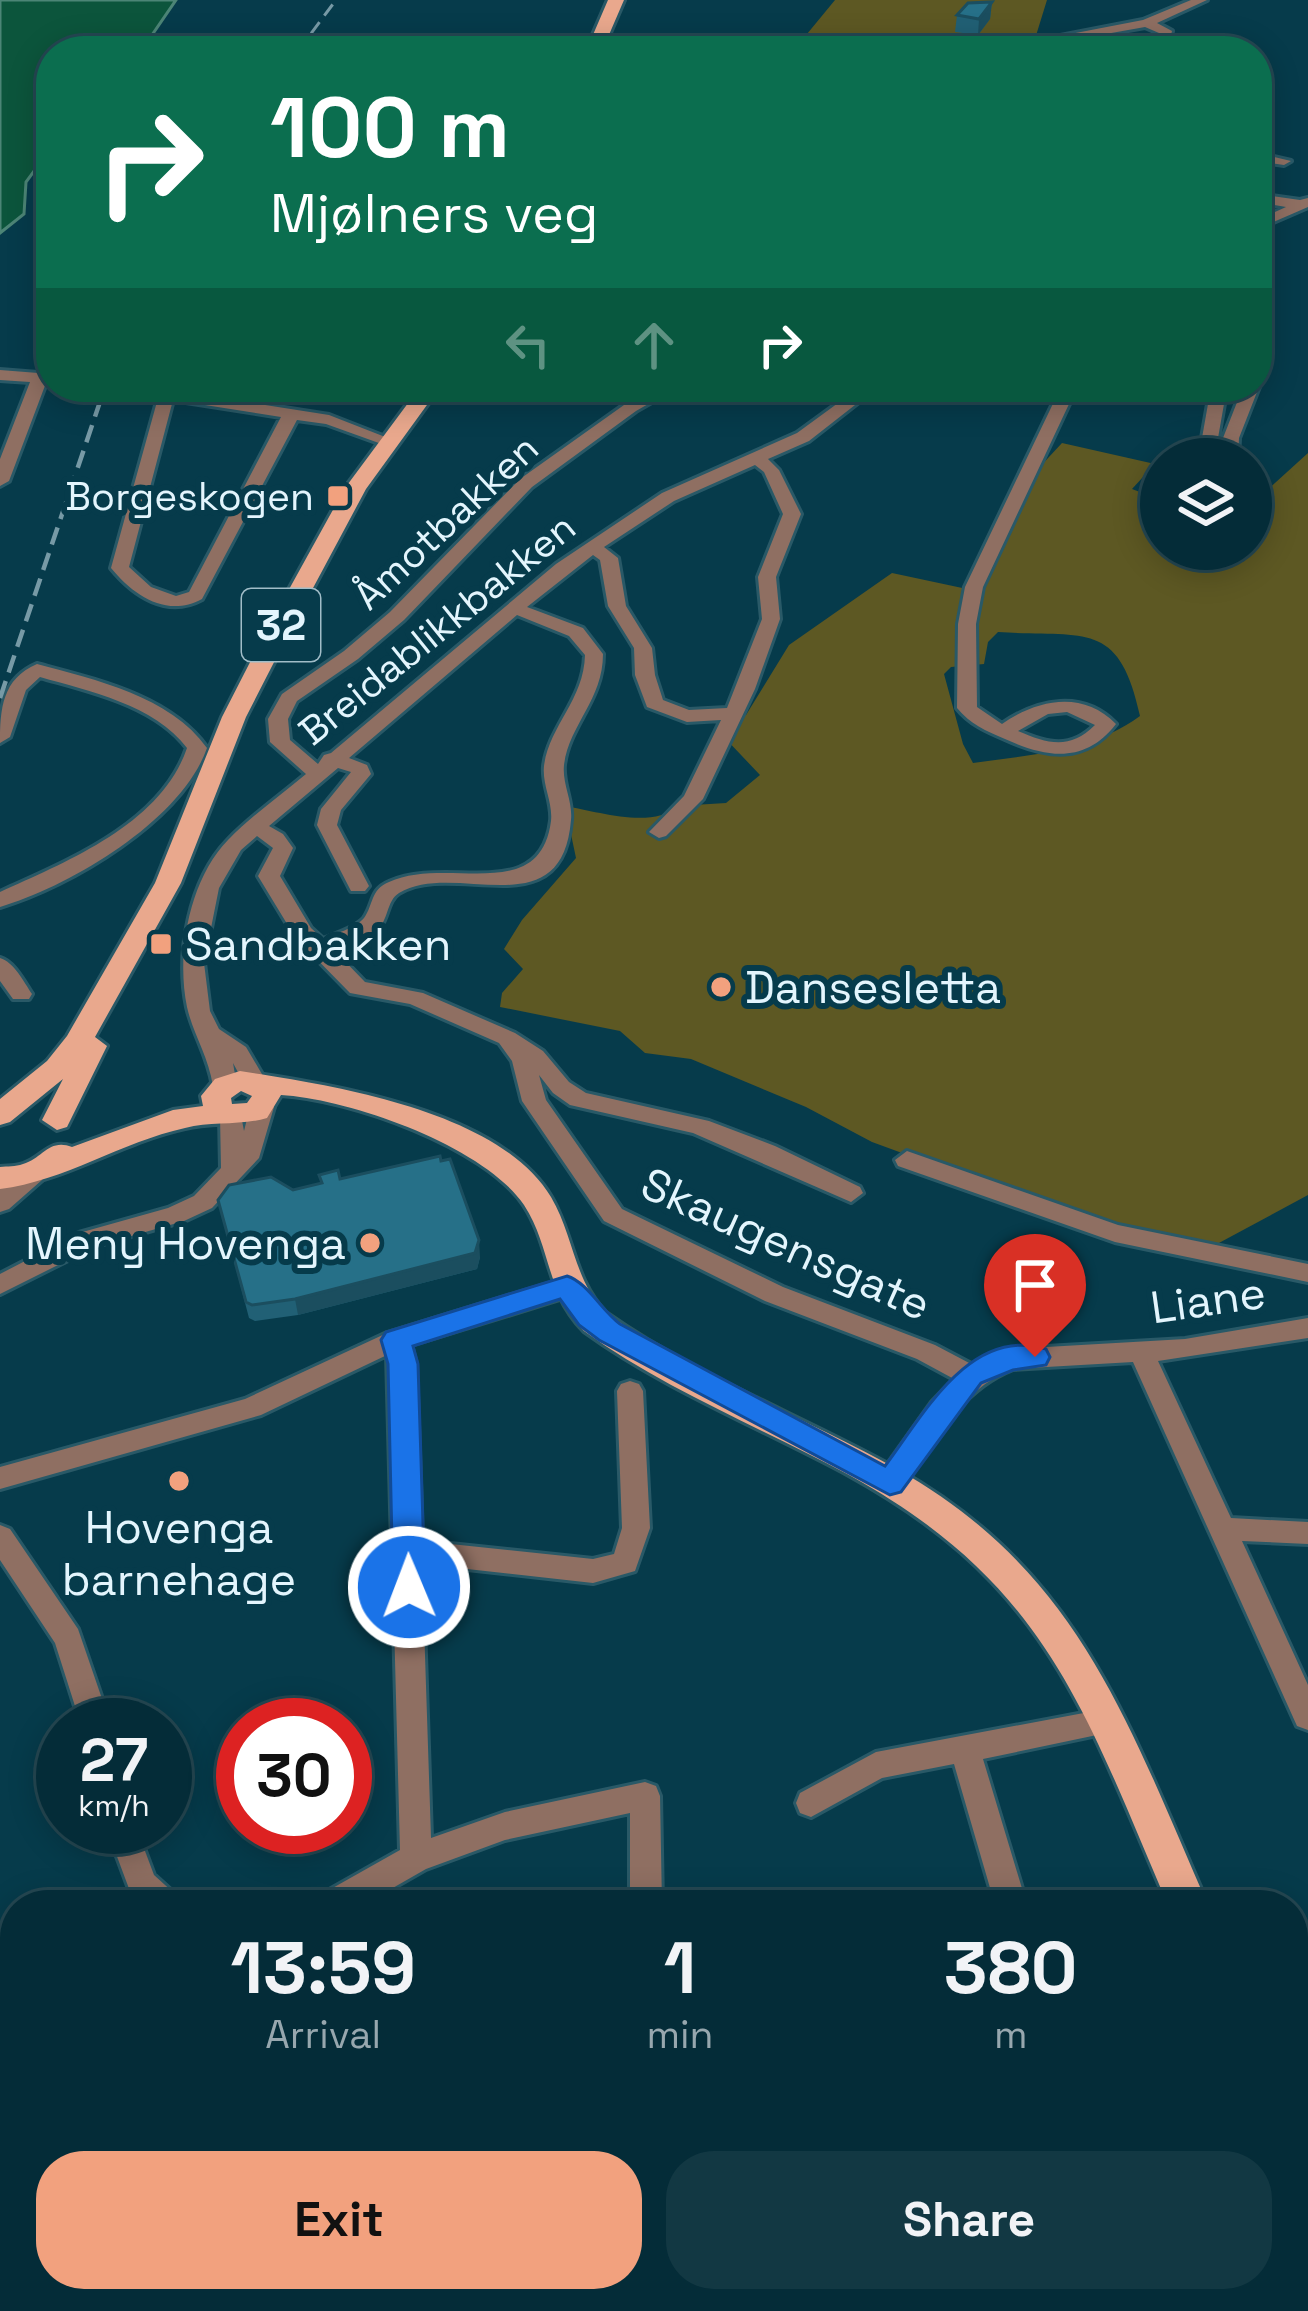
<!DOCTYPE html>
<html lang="en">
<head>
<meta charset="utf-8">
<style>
  :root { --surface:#042c38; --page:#123843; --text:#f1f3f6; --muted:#97a7ae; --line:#254853; --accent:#f2a17e }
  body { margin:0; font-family:"Space Grotesk",sans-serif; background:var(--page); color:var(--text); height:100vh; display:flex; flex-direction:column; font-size:45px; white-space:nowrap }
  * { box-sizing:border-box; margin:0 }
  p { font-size:39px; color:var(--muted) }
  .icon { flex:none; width:66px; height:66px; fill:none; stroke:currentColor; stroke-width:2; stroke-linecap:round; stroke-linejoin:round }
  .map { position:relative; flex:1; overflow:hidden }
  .side { position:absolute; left:0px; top:1890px; width:1308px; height:423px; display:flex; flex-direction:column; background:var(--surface); border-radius:48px 48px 0 0; box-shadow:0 6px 30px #0003,0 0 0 3px var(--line) }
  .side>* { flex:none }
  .guide { position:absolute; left:36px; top:36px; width:1236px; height:366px; border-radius:48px; box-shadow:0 6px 30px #0003,0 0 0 3px var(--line); background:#0b6e4f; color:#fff; overflow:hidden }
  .controls { position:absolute; left:1140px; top:438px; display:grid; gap:24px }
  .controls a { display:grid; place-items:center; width:132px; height:132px; border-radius:50%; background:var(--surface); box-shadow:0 6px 30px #0003,0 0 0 3px var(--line); font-size:60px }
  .speed { position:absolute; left:36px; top:1698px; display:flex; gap:24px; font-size:60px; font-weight:700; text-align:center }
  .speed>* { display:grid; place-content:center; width:156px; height:156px; border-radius:50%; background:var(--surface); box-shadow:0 6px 30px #0003,0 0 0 3px var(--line); line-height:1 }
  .speed small { font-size:30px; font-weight:400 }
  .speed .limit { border:18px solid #d22; background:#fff; color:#111 }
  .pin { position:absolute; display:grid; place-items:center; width:102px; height:102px; color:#fff; margin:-123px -51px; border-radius:50% 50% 50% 0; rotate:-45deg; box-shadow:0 0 12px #0007 }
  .pin .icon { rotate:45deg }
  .me { position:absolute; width:132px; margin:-66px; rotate:359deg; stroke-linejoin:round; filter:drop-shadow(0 0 9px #0008) }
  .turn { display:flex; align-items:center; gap:42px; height:252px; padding:0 36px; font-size:54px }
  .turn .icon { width:156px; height:156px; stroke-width:2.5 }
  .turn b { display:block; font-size:84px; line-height:102px }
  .lanes { display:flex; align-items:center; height:114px; padding:0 36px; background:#0003; justify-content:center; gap:60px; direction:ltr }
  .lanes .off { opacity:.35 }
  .eta { display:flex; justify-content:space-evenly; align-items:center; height:204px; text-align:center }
  .eta b { font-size:72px; font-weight:600; line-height:84px }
  .action { display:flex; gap:24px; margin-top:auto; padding:24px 36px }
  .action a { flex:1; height:138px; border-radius:48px; background:var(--accent); color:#111; font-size:48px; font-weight:600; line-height:138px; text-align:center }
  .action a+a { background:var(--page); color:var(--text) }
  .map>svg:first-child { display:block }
</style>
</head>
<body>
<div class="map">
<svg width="1308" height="2311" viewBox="0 0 1308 2311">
  <rect width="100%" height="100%" fill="#063b4b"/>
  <path fill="#5d5823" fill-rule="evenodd" d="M835,0H1047L1034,42L989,51H793Z
    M1062,443L1155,464L1132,489L1161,500V549H1251V494L1265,492L1308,453V1195L1204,1251L1058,1210L872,1142L806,1107L691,1059L645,1053L620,1031L500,1007L502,993L523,969L504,949L522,920L576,858L565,806C596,811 653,830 677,806L726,803L760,775L723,736L728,720L746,715L789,645L892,573L967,589L1035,472ZM998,632C1084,638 1119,618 1140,716C1093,751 1030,755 973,763L963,744L944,674L951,667L984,664L988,642Z"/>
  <path fill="#0c553c" stroke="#4c8576" stroke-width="3" d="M0,0H176L141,51H51V148L26,182L24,214L0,233Z"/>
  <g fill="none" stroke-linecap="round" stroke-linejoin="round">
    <g stroke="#295967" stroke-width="6">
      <path id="minor" d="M1191,0H1207L1157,23L1172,31L1167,51H1155L1159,33L1145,27L1010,51H983L1143,20Z
        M1257,153L1291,161L1284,165L1257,161Z
        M1257,194L1300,200L1308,198V207L1257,229V220L1286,207L1257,202Z
        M0,370L51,374V384L46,383L9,481L0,486V459L30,382L0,380Z
        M1257,384L1259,387L1239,438L1238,459H1222L1223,438L1243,387Z
        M118,387H177L176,391L329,415L398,442L390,447L326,424L297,420L202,599C167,618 134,596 111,568L158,398L119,391ZM173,400L281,417L189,592L176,596L151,587L129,567Z
        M658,387H678L636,411L532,487L404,620L358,659L297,701L288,719L290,740L318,764L324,755L331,753L556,564L662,493L797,433L860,387H878L809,441L768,459L779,470L801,514L776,577L780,619L755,689L703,799L666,836L659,838L649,832L684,796L721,720L687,722L647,707L635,675L634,648L608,606L600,560L593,555L527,607L583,628L603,654C603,700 569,725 564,765C562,784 573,801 571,820C562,930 455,859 399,893C386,901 389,921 376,931C365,940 347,945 335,951L365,982L423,993L515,1033L543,1051L569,1082L586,1093L709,1121L775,1146L860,1187L863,1193L851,1202L693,1133L570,1105L553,1093L539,1075L546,1100L622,1209L783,1287L935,1345L973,1365L1011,1349L1185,1339L1308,1318V1338L1158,1361L1231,1518L1308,1522V1544L1242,1541L1308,1685V1730L1297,1726L1133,1362L1013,1369C959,1390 931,1445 900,1491L890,1494L880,1491L876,1483L880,1475L932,1402L954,1379L917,1359L765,1301L604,1221L522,1101L512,1061L499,1043L410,1004L350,993L295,937L258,876L273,848L257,836L241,850L219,888L204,963L210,1011L219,1029L246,1047L266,1081L262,1087H246L233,1063L237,1086L233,1092L225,1094L213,1086C208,1055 193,1034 187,1007C176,954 189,880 228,840C251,816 280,796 306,774L270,742L268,719L282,694L344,651L390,612L520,479L624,405ZM755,465L764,472L783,514L758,577L762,619L727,708L689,710L663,700L655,675L652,648L626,606L618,558L604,547L674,501ZM517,615L569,636L585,655C584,700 549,726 544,766C542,785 553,802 551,821C540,906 447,855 389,882C370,890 374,904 364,918C356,928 334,934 323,939L311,928L280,876L293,848L283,834L269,826L338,768L351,772L321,809L317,825L351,891H365L369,886L337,825L341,810L371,774L367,765L349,758Z
        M1061,387H1077L983,587L976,624L977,707L1002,724C1038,699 1083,690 1116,724C1085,764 1047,758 1005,739C986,731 970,724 957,708L958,624L965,587ZM1067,712L1095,725C1070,750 1048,744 1018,731L1048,714Z
        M1211,387H1227L1218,438L1210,443L1202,438Z
        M37,664C96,680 170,696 207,748C182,820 71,886 0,907V892C68,861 161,824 187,748C155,705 89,691 40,677L26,690L10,737L0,743C0,709 2,679 37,664Z
        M0,958C14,962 24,982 32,994L29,999H13L0,981Z
        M262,1099L274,1107L259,1158L212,1208L184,1221L96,1246L0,1294V1274L79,1233L168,1208L194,1196L221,1168L220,1116L224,1110H240L244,1131L250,1107Z
        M907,1151L1118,1225L1308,1264V1282L1115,1242L898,1166L895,1160Z
        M33,1165L45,1174L42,1180L9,1209L0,1212V1189Z
        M567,1278L576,1280L580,1287L576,1294L411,1345L416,1364L422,1541L593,1559L614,1554L622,1528L617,1391L621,1384L630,1381L639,1384L643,1391L650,1528L635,1571L593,1583L422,1564L431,1838L505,1812L645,1782L656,1786L660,1796L662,1905H630V1813L505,1840L426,1869L363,1905H317L322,1894L400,1850L387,1355L261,1415L0,1489V1467L245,1399L387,1333Z
        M0,1525L10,1529L78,1629L111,1725H81L55,1643L0,1560Z
        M1105,1709L1116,1713L1120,1722L1116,1731L983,1759L1027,1905H995L954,1764L882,1778L811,1817L800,1813L796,1803L800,1793L876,1752Z
        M106,1827H136L154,1875L175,1894L180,1905H142L131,1894Z
        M15,2272V2298H30L24,2311H0V2282Z
        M324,2298H360L361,2311H325Z
        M435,2298H481L475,2311H429Z
        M905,2298H941V2311H905Z
        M1080,2298H1116V2311H1080Z"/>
    </g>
    <g stroke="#295967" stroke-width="6">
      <path id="major" d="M608,0H624L602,51H586Z
        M420,387H440L366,489L290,631L246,717L181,883L95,1037L107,1046L67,1127L57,1130L42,1120L63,1079L10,1122L0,1125V1099L47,1061L67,1036L155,883L222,717L266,631L345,488Z
        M240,1071C331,1085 499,1110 551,1197C574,1236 574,1281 606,1313C695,1376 802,1416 897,1469C1080,1572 1128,1724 1208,1905H1168C1084,1710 1047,1584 849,1475C762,1428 664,1389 584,1331C545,1291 551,1246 524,1205C484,1146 350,1099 281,1095L267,1118C240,1126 212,1121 185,1128C121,1142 65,1181 0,1189V1167C8,1166 15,1167 23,1164C43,1158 49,1138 72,1147L173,1110L203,1106L201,1096L215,1079ZM241,1091L252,1096L247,1103L232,1104L231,1098Z
        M1293,2112L1308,2118V2180L1293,2173Z"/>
    </g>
    <use href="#minor" fill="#8f6f62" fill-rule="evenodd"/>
    <use href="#major" fill="#e9a88d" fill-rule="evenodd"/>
    <path stroke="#779aa6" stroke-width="3" stroke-dasharray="14 8" stroke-linecap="butt" d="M298,51L336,0"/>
    <path stroke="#779aa6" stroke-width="4.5" stroke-dasharray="18 9" stroke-linecap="butt" d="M0,698L105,387"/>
  </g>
  <path fill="#216075" d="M992,2L990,19L978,35L955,32L957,15Z
    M319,1175L340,1179L480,1257L477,1269L298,1315L255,1321L249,1318L218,1200L293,1190L321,1183Z"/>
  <path fill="#1b4e5f" d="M992,2L990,19L978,35L979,19Z
    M479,1240L480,1257L477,1269L298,1315L295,1299Z"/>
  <path fill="#267088" stroke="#1b4e5f" stroke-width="3" d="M992,2L979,19L957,15L968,3Z
    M440,1156L441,1161L450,1159L479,1240L475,1253L295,1299L252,1305L246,1302L218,1200L229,1185L271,1177L293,1190L322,1183L319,1175L338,1170L340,1179Z"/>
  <path fill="#1a73e8" stroke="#114b97" stroke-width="3" d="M567,1276C587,1282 602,1311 620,1324L885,1466C922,1417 970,1325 1046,1349L1050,1357L1046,1365L1013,1370L981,1383L901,1492L890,1495L599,1340L579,1325L560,1299L413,1346L418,1364L425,1587L420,1597L409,1601L397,1597L393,1587L388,1364L381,1340L386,1332Z"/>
  <g fill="#f2a17e" stroke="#063b4b" stroke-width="4.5">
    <rect x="326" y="484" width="24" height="24" rx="6"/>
    <rect x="149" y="932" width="24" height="24" rx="6"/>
    <circle cx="721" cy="987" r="12"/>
    <circle cx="370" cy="1243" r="12"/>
    <circle cx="179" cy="1481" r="12"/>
  </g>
  <g text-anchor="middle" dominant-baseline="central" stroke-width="12" stroke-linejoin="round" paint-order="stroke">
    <g font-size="39" fill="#e3f5fd" stroke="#063b4b" text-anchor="end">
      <text x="314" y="496">Borgeskogen</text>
    </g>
    <g font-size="39" fill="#e3f5fd" stroke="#063b4b">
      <text transform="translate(446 522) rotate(-43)">Åmotbakken</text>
      <text transform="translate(437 629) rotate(-39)">Breidablikkbakken</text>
    </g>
    <rect fill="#063b4b" stroke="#a1bdc8" stroke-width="3" x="242" y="589" width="78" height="72" rx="9"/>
    <g font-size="42" font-weight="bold" fill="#e3f5fd">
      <text x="281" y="625">32</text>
    </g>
    <g font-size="45" fill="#e3f5fd" stroke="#063b4b" text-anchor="start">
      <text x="185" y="944">Sandbakken</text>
      <text x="745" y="987">Dansesletta</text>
      <text x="346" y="1243" text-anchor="end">Meny Hovenga</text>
      <text x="179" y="1527" text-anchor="middle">Hovenga<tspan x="179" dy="52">barnehage</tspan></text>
    </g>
    <g font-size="45" fill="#e3f5fd" stroke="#063b4b">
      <text transform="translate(786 1244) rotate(24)">Skaugensgate</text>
      <text transform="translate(1208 1300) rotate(-8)">Liane</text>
    </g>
  </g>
</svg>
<div class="controls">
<a><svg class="icon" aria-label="layers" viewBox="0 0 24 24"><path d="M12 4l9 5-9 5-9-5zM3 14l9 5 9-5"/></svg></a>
</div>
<div class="speed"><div>27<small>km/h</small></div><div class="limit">30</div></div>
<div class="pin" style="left:1035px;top:1357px;background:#d93025"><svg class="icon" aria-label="arrive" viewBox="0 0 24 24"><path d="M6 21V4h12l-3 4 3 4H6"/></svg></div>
<svg class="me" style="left:409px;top:1587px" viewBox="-20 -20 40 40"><circle r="17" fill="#1a73e8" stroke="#fff" stroke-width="3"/><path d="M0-11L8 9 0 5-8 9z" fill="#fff"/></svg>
<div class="guide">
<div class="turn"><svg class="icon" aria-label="right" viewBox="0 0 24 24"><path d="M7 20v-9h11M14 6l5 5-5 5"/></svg><div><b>100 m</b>Mjølners veg</div></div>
<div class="lanes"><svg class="icon off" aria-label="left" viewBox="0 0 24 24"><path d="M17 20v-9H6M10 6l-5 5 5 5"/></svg><svg class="icon off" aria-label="ahead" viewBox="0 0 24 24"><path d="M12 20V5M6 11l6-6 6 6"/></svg><svg class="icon" aria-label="right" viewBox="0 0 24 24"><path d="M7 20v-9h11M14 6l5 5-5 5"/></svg></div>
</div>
<section class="side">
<div class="eta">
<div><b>13:59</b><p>Arrival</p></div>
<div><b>1</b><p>min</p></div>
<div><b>380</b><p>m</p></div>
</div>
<div class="action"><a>Exit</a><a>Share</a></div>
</section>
</div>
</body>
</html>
